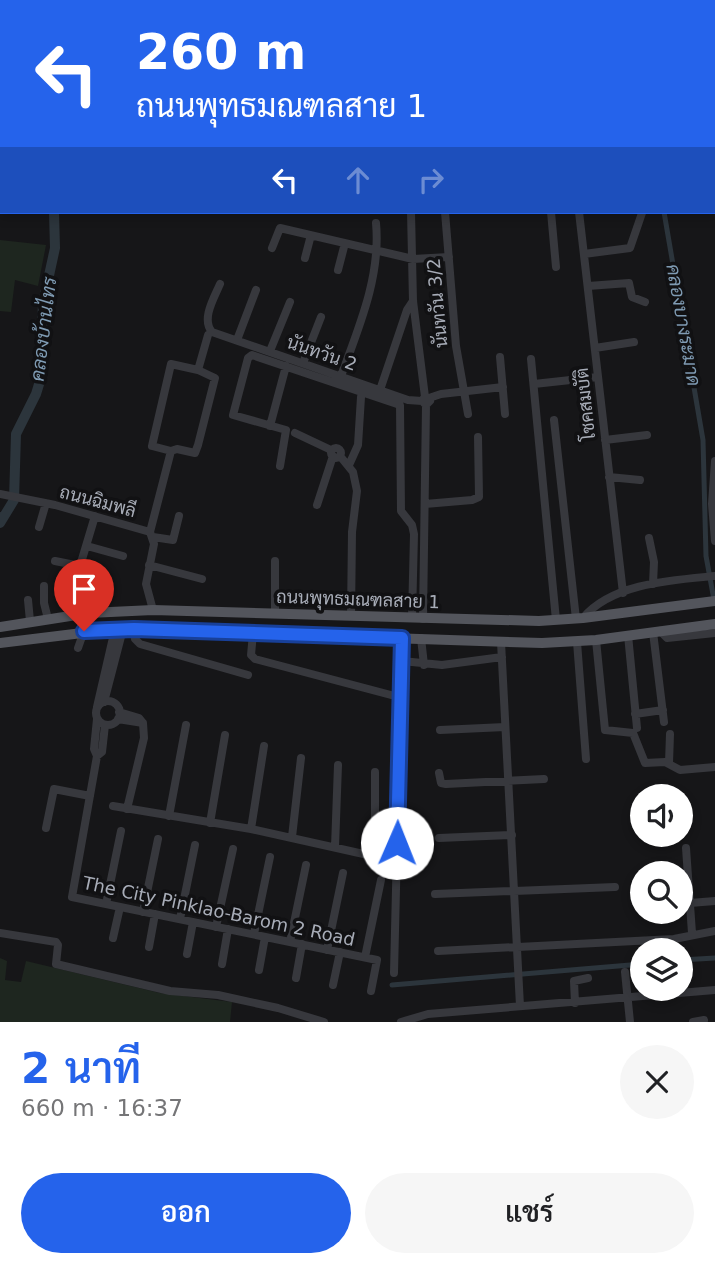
<!DOCTYPE html>
<html lang="th">
<head>
<meta charset="utf-8">
<style>
  :root { --surface:#fff; --page:#f6f6f6; --text:#202124; --muted:#757577; --accent:#2563eb }
  body { margin:0; font-family:"DejaVu Sans",Sarabun,sans-serif; background:var(--page); color:var(--text); height:100vh; display:flex; flex-direction:column; font-size:26px; white-space:nowrap }
  * { box-sizing:border-box; margin:0 }
  p { font-size:23px; color:var(--muted) }
  .icon { flex:none; width:38px; height:38px; fill:none; stroke:currentColor; stroke-width:2; stroke-linecap:round; stroke-linejoin:round }
  .map { position:relative; height:1022px; overflow:hidden }
  .sheet { display:flex; flex-direction:column; background:var(--surface); flex:1 }
  .sheet>* { flex:none }
  .banner { position:absolute; left:0px; top:0px; width:716px; height:214px; box-shadow:0 4px 10px #0003; background:#2563eb; color:#fff; overflow:hidden }
  .fabs { position:absolute; left:630px; top:784px; display:grid; gap:14px }
  .fabs a { display:grid; place-items:center; width:63px; height:63px; border-radius:50%; background:var(--surface); box-shadow:0 4px 10px #0003; font-size:35px }
  .pin { position:absolute; display:grid; place-items:center; width:60px; height:60px; color:#fff; margin:-72px -30px; border-radius:50% 50% 50% 0; rotate:-45deg; box-shadow:0 0 7px #0007 }
  .pin .icon { rotate:45deg }
  .me { position:absolute; width:77px; margin:-38px; rotate:1deg; stroke-linejoin:round; filter:drop-shadow(0 0 5px #0008) }
  .turn { display:flex; align-items:center; gap:24px; height:147px; padding:0 21px; font-size:32px }
  .turn .icon { width:91px; height:91px; stroke-width:2.5 }
  .turn b { display:block; font-size:49px; line-height:60px }
  .lanes { display:flex; align-items:center; height:66px; padding:0 21px; background:#0003; justify-content:center; gap:35px; direction:ltr }
  .lanes .off { opacity:.35 }
  .round { display:grid; place-items:center; flex:none; width:74px; height:74px; border-radius:37px; background:var(--page) }
  .summary { display:flex; align-items:center; justify-content:space-between; height:119px; padding:0 21px }
  h1 { font-size:42px; font-weight:600; line-height:52px; color:var(--accent) }
  .cta { display:flex; gap:14px; margin-top:auto; padding:14px 21px }
  .cta a { flex:1; height:80px; border-radius:42px; background:var(--accent); color:#fff; font-size:28px; font-weight:600; line-height:80px; text-align:center }
  .cta a+a { background:var(--page); color:var(--text) }
  .map>svg:first-child { display:block }
</style>
</head>
<body>
<div class="map">
<svg width="715" height="1022" viewBox="0 0 715 1022">
  <rect width="100%" height="100%" fill="#161618"/>
  <path fill="#1e261f" d="M0,240L46,245L38,286L15,280L11,312L0,311Z
    M0,958L7,961L5,980L21,982L26,961L160,993L232,1002L230,1022H0Z"/>
  <g fill="none" stroke-linecap="round" stroke-linejoin="round">
    <path stroke="#2c353c" stroke-width="5" d="M646,0L647,2
      M714,56H715
      M0,195L2,196
      M664,212L703,440L706,556L714,600
      M0,515L6,513
      M681,960L715,958
      M392,985L642,964"/>
    <path stroke="#2c353c" stroke-width="10" d="M125,0V2
      M314,0V2
      M0,523L14,500L16,434L36,394L40,381L43,303L55,248L54,212"/>
    <path stroke="#37383d" stroke-width="8" d="M198,0L199,2
      M517,0V2
      M581,0V2
      M621,0V2
      M714,24H715
      M411,212L413,301L425,397
      M445,212L456,346L468,414
      M551,212L556,267
      M579,212L623,593
      M272,248L280,228L413,259L449,257
      M584,254L630,248L642,213
      M305,258L311,235
      M338,270L345,243
      M220,284C214,298 201,319 212,332L408,400L422,401
      M588,286L629,283L632,297L645,302
      M237,340L256,290
      M595,348L634,342
      M270,351L290,302
      M500,357L505,414
      M531,359L556,620
      M303,363L321,317
      M341,376C359,327 381,276 376,223
      M534,384L598,377
      M380,390L407,310L413,301
      M429,398L441,394L503,387
      M554,420L576,619
      M270,426L286,366
      M295,433L331,450
      M605,440L647,435
      M331 453a5 5 0 1 1 10 0a5 5 0 1 1-10 0Z
      M171,451L152,446L171,364L198,370
      M340,456L353,472L357,491L352,532L351,616
      M715,461L712,504L715,541
      M349,465L358,445L361,397
      M280,466L286,430L233,415L248,358L252,355L400,405L401,511L412,525L414,534L412,618
      M609,477L640,480
      M0,494L55,505L150,532L154,544L146,584L153,610
      M425,504L472,500L479,497L478,437
      M317,505L333,456
      M39,527L46,503
      M150,532L171,451L177,449L195,453L198,445L215,378L198,370L208,335
      M153,537L173,540L179,516
      M649,538L654,562L653,584
      M87,546L123,556
      M55,561L80,566L95,516
      M275,561V613
      M149,565L202,579
      M44,586V603L48,619
      M28,600L30,621
      M583,618C612,583 673,580 715,576
      M423,619L426,405L430,401L425,397L422,401L426,405
      M134,629L135,639L140,644L248,675
      M660,631L667,638L715,633
      M653,632L664,722
      M253,633L251,655L255,659L391,695
      M628,635L637,728
      M421,638L424,665
      M596,640L605,730L633,733L645,763L665,762L680,770L715,767
      M501,642L520,1006
      M577,642L586,759
      M78,648L84,631
      M402,661L442,665L502,657
      M96 713a12 12 0 1 1 24 0a12 12 0 1 1-24 0Z
      M104,702L123,629
      M97,707L115,629
      M635,714L663,710
      M97,719L94,749L97,756L102,752L105,725
      M118,719L143,723L139,718L119,712
      M440,730L505,727
      M97,756L72,897L377,960L371,991
      M669,763L670,734
      M375,772V857
      M439,773L441,783L446,784L544,779
      M113,806L251,829L386,859
      M127,809L144,738L143,723
      M169,816L186,725
      M210,823L225,735
      M46,828L54,789L90,796
      M251,829L264,746
      M292,837L301,758
      M439,838L512,835
      M335,847L338,765
      M686,848L692,933
      M435,894L615,887
      M690,903L715,901
      M106,904L121,831
      M143,912L158,839
      M180,919L195,845
      M216,927L233,849
      M0,933L56,942L58,945L56,964L170,991L218,995L278,1008L324,1022
      M254,934L270,857
      M113,938L120,907
      M290,942L306,865
      M149,947L155,914
      M327,950L343,873
      M438,951L674,939L715,931
      M187,954L193,922
      M365,957L381,880
      M222,964L228,929
      M259,970L265,937
      M625,972L630,1022
      M394,973L402,638
      M296,978L302,944
      M333,985L340,952
      M575,1003L574,981L588,978
      M401,1022L428,1014L715,990
      M693,1022L704,1020"/>
    <path stroke="#53555c" stroke-width="10" d="M0,627L89,613L153,610L539,621L583,618L715,601
      M0,643L115,629L542,643L596,640L715,624"/>
  </g>
  <g fill="none" stroke-linecap="round" stroke-linejoin="round">
    <g stroke="#184099" stroke-width="18">
      <path id="route" d="M84,631L134,629L402,638L397,843"/>
    </g>
    <use href="#route" stroke="#2563eb" stroke-width="12"/>
  </g>
  <g text-anchor="middle" dominant-baseline="central" stroke-width="7" stroke-linejoin="round" paint-order="stroke">
    <g font-size="18" fill="#a8adb8" stroke="#111113">
      <text transform="translate(437 303) rotate(-95)">นันทวัน 3/2</text>
      <text transform="translate(322 353) rotate(19)">นันทวัน 2</text>
      <text transform="translate(585 404) rotate(-96)">โชคสมบัติ</text>
      <text transform="translate(98 501) rotate(15)">ถนนฉิมพลี</text>
      <text transform="translate(358 599) rotate(2)">ถนนพุทธมณฑลสาย 1</text>
      <text transform="translate(219 911) rotate(12)">The City Pinklao-Barom 2 Road</text>
    </g>
    <g font-size="19" font-style="italic" fill="#7f9bb3" stroke="#111113">
      <text transform="translate(684 325) rotate(80)">คลองบางระมาด</text>
      <text transform="translate(43 329) rotate(-83)">คลองบ้านไทร</text>
    </g>
  </g>
</svg>
<div class="fabs">
<a><svg class="icon" aria-label="sound" viewBox="0 0 24 24"><path d="M4 9h4l5-4v14l-5-4H4zM17 9q2 3 0 6"/></svg></a>
<a><svg class="icon" aria-label="search" viewBox="0 0 24 24"><circle cx="10" cy="10" r="6"/><path d="M15 15l6 6"/></svg></a>
<a><svg class="icon" aria-label="layers" viewBox="0 0 24 24"><path d="M12 4l9 5-9 5-9-5zM3 14l9 5 9-5"/></svg></a>
</div>
<div class="pin" style="left:84px;top:631px;background:#d93025"><svg class="icon" aria-label="arrive" viewBox="0 0 24 24"><path d="M6 21V4h12l-3 4 3 4H6"/></svg></div>
<svg class="me" style="left:397px;top:843px" viewBox="-20 -20 40 40"><circle r="19" fill="#fff"/><path d="M0-13L10 11 0 6-10 11z" fill="#2563eb"/></svg>
<div class="banner">
<div class="turn"><svg class="icon" aria-label="left" viewBox="0 0 24 24"><path d="M17 20v-9H6M10 6l-5 5 5 5"/></svg><div><b>260 m</b>ถนนพุทธมณฑลสาย 1</div></div>
<div class="lanes"><svg class="icon" aria-label="left" viewBox="0 0 24 24"><path d="M17 20v-9H6M10 6l-5 5 5 5"/></svg><svg class="icon off" aria-label="ahead" viewBox="0 0 24 24"><path d="M12 20V5M6 11l6-6 6 6"/></svg><svg class="icon off" aria-label="right" viewBox="0 0 24 24"><path d="M7 20v-9h11M14 6l5 5-5 5"/></svg></div>
</div>
</div>
<section class="sheet">
<div class="summary"><div><h1>2 นาที</h1><p>660 m · 16:37</p></div><a class="round"><svg class="icon" aria-label="close" viewBox="0 0 24 24"><path d="M6 6l12 12M18 6L6 18"/></svg></a></div>
<div class="cta"><a>ออก</a><a>แชร์</a></div>
</section>
</body>
</html>
